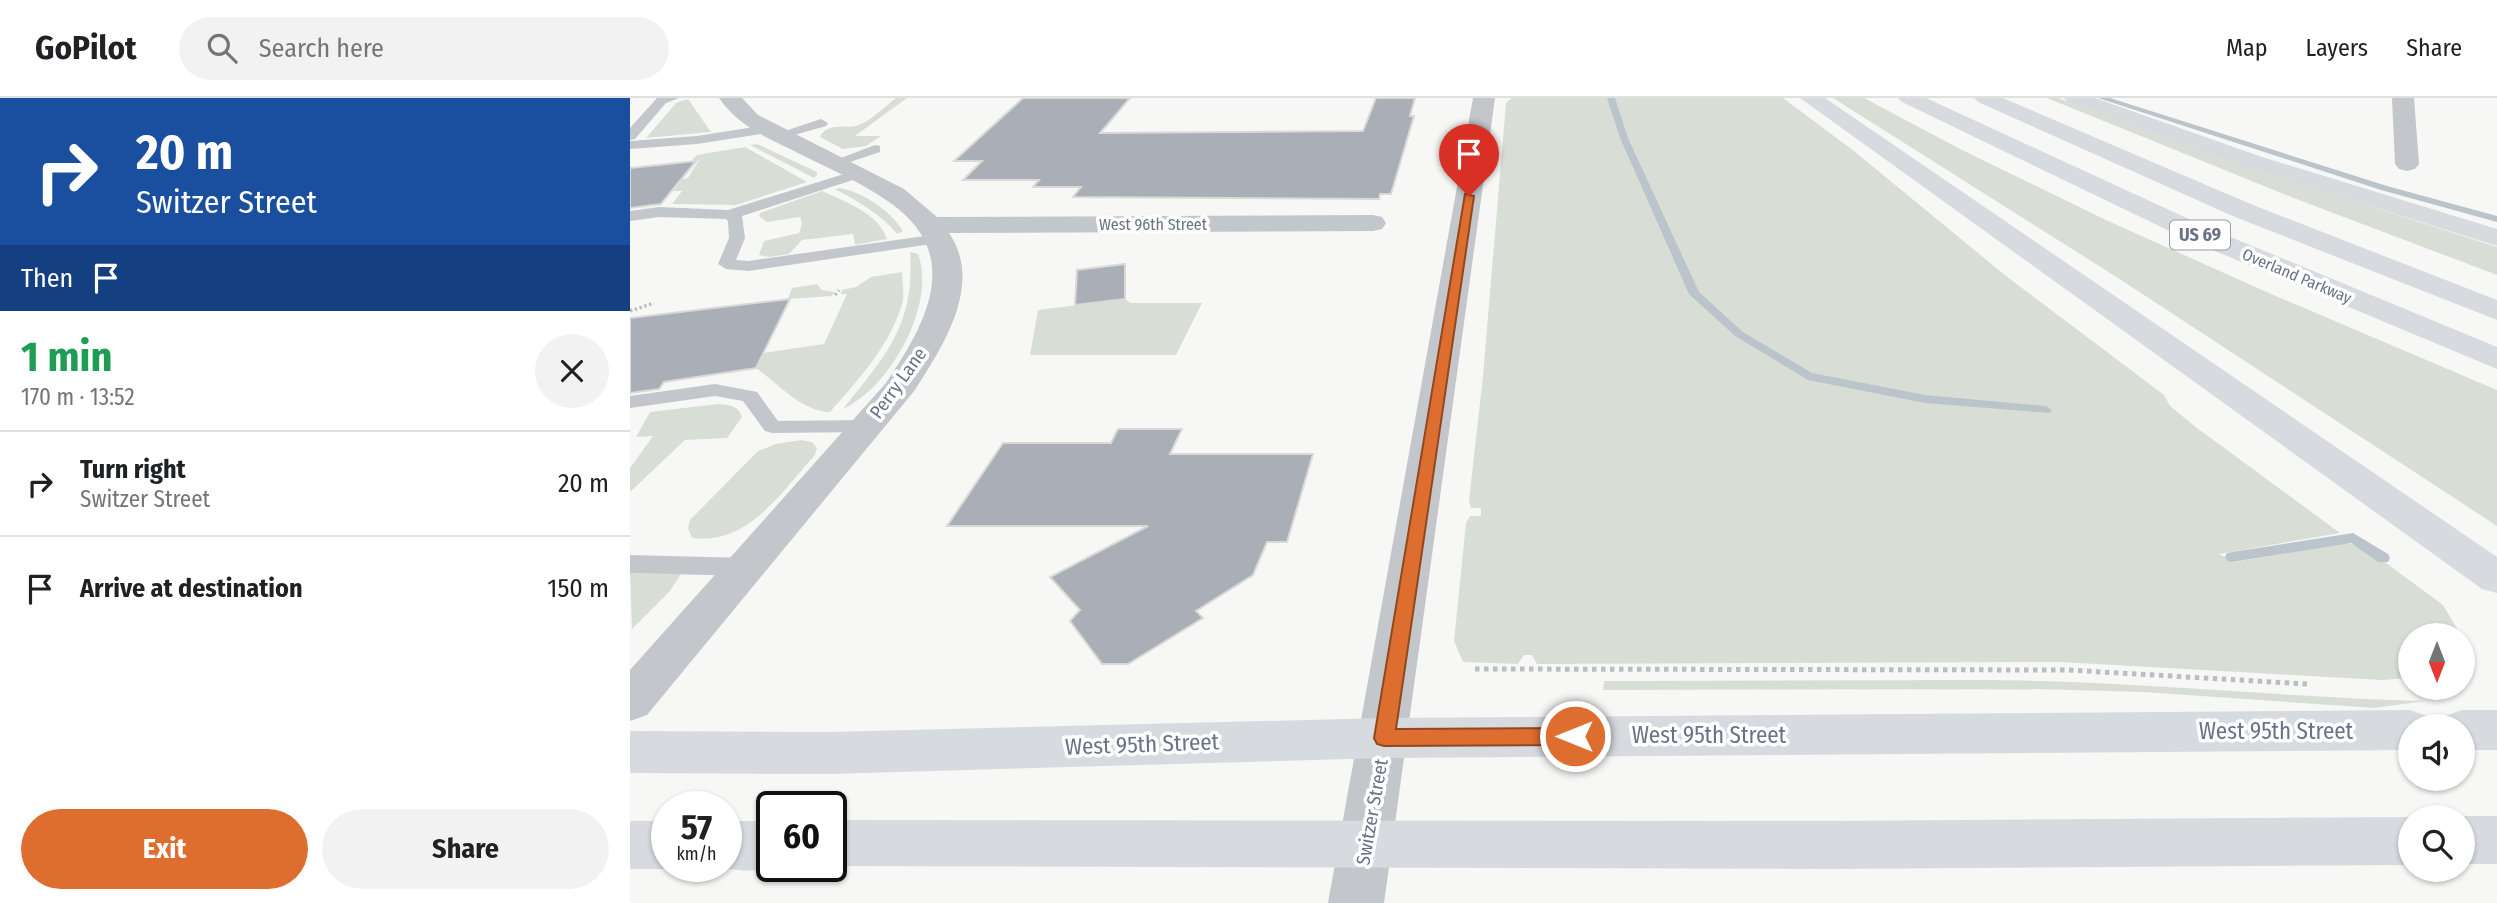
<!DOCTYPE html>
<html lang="en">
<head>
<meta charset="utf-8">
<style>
  :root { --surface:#fff; --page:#f2f2f2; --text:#202124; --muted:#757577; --line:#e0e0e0; --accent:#dd6e30 }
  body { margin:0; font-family:"Fira Sans Condensed",sans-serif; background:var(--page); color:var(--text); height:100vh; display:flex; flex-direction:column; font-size:26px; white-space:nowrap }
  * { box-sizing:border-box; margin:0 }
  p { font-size:23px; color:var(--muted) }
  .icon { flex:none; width:38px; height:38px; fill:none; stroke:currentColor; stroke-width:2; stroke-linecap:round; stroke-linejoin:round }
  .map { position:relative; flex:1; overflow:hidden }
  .drawer { display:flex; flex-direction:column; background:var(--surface); width:630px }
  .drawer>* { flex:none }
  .banner { background:#1a4fa0; color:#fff; overflow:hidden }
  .needle { width:46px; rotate:180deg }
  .tools { position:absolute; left:1768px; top:525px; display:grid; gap:14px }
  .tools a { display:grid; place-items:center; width:77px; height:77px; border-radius:50%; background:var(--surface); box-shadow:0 2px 5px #0004; font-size:35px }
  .speed { position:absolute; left:21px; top:693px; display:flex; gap:14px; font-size:35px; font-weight:700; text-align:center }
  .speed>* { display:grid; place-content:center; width:91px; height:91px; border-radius:50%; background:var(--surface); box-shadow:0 2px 5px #0004; line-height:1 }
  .speed small { font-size:18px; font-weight:400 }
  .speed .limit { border:4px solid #111; border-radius:10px; background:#fff; color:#111 }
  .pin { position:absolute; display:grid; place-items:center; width:60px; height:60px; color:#fff; margin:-72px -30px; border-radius:50% 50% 50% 0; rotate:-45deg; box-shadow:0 0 7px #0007 }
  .pin .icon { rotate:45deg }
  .me { position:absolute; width:77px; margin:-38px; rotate:270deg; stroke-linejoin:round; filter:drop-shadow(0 0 5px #0008) }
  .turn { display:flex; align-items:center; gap:24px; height:147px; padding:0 21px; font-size:32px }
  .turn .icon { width:91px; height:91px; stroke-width:2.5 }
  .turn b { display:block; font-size:49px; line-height:60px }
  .then { display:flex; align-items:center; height:66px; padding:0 21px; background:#0003; gap:14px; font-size:26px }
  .round { display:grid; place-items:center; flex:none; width:74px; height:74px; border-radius:37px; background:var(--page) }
  .overview { display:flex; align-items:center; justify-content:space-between; height:119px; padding:0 21px }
  h1 { font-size:42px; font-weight:700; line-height:52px; color:#1e9e55 }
  .primary-button { display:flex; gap:14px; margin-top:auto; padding:14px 21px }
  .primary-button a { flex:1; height:80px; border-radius:42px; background:var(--accent); color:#fff; font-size:28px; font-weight:700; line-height:80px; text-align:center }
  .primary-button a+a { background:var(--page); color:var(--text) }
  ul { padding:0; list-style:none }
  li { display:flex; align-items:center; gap:21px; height:105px; padding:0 21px; border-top:2px solid var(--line) }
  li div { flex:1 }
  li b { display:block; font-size:26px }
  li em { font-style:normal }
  header { display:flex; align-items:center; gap:42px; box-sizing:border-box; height:98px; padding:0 35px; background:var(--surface); border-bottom:2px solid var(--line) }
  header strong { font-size:33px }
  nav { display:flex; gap:38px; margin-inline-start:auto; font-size:24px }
  .search { width:490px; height:63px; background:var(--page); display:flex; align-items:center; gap:18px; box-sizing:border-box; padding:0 24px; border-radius:38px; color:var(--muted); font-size:26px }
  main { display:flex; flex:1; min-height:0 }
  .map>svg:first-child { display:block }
</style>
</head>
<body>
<header>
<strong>GoPilot</strong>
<div class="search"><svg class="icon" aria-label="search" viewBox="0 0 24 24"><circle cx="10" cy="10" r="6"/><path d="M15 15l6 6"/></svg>Search here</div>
<nav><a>Map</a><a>Layers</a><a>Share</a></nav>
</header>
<main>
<section class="drawer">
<div class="banner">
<div class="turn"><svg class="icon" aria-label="right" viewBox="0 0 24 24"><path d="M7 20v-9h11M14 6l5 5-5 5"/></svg><div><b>20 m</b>Switzer Street</div></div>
<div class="then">Then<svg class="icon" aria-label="arrive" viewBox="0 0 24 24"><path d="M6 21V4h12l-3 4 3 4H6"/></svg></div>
</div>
<div class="overview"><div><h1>1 min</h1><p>170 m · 13:52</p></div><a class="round"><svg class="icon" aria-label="close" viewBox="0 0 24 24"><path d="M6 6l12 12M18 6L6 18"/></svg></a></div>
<ul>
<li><svg class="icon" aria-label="right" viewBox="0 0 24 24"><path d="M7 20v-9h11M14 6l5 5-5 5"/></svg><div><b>Turn right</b><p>Switzer Street</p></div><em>20 m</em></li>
<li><svg class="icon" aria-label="arrive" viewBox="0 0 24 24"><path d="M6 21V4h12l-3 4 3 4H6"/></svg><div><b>Arrive at destination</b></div><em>150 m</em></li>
</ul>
<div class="primary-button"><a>Exit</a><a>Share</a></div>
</section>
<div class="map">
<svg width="1867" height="805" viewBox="0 0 1867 805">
  <rect width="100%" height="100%" fill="#f7f8f5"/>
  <path fill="#d8ded6" d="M266,0H277L225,38H251L236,48L213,51L190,39C197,25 212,30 225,28C238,26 255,8 266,0Z
    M882,0H1153L1224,53L1376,178L1534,297L1540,308L1567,330L1710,435L1589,456L1605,464L1715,445L1733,448L1813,507L1831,537H1780V580L1752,582L1430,564L907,566L902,557H894L888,566L833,564L824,543L836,425L840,418H851V410H841L839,402L853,278L876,5Z
    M1203,0H1234L1332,52L1476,122L1641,196L1867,292V428L1488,180Z
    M1417,0H1428L1613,67L1867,149V177L1661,99Z
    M58,1L81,34L16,40L46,5Z
    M127,46L187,74V77L184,80L120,47Z
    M115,49L177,84L106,107L42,106L52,93H43L53,81L58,80L69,62H62L67,57Z
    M210,90C233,94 261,113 273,133L267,136C251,116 227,103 205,91Z
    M192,93C216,104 248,115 257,141L225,147L223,136L172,142L159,156L139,159L129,157L134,143L169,135L172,125L170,119L137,124L129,118L130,115Z
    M280,154L288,156C307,206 260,290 213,311C256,257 285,227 280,154Z
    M272,174C272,184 275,197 272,206C259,249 229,281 200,314C171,313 149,286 126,270L133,255L194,246L217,196H211L212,192L226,189L241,179Z
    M187,186L192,192L204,194L202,198L158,201L162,190Z
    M495,201L501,205H572L546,257H400L408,212Z
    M88,306C99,307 108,307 112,319L97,340L55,342L0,394V370L23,338L6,339L20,314Z
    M171,342L182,344L187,350L185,357C152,393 118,448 62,440L58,430L60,422L128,353L146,346Z
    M0,475L51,476L40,493L2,531Z
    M1355,582C1503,583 1649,599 1796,603L1744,610L1514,594L1405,591L973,592L974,583Z"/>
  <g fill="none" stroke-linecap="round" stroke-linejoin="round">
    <path fill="#bbc4ca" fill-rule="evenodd" d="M977,0H985L998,40L1069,194L1113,234L1182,275L1295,297L1416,308L1422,312L1420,315L1295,305L1178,282L1105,238L1059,196L990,40Z
      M1468,0H1480L1757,88L1867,118V124L1751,92Z
      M1723,435L1758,456L1760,460L1758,464H1748L1721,445L1602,464L1597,463L1595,459L1597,455L1602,454Z"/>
  </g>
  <path fill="#aaafb7" stroke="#d9d9d7" stroke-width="2" d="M393,0H500L470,35L733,33L746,0H785L780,18H784L761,96H750L749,101L443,99L451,89H403L409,82H333L352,63H324Z
    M66,63L31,106L0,110V70Z
    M495,166V201L445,207L447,172Z
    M160,201L126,270L34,284L29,291L0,295V220Z
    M488,331H552L540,356H683L657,444H637L623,477L566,513L573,520L498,566H472L440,523L450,512L420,479L518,428H317L373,345H481Z"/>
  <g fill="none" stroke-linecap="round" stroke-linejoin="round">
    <path stroke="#bbbdc0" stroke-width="3.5" stroke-dasharray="2.5 2.5" stroke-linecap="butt" d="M205,197L209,192
      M0,213L24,205"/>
    <path stroke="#bbbdc0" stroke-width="5" stroke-dasharray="4.5 4.5" stroke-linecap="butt" d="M845,571L1438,572L1677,586"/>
    <path fill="#c3c6ca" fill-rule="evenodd" d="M27,0H49L36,5L5,41L0,42V30Z
      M191,21L198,25L196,28L150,41L143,37Z
      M138,27L143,28V34L67,46L0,51V43L67,38Z
      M245,47L250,48V54L205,69L198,65Z
      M227,72L234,76L232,79L112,118L115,140L106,162L118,163L309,136L317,141L315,144L118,173L96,171L88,166L99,140L98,123L96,121L29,119L0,123V113L29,109L98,112Z
      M85,286L127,294L148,323L237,322L244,324L247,328L244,332L237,334L142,335L135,333L113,303L85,298L0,310V298Z
      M0,457L116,460L125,463L128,469L125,475L116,478L0,475Z"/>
    <path fill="#c3c6ca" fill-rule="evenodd" d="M89,0H112L128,17L274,91L307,119L743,117L752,119L756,125L752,131L743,133L319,135C354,186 313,248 285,292L17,617L0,623V572L256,285C298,223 335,154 256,102C227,82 193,68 162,52C133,38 108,27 89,0Z
      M843,0H865L754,805H698Z
      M1762,0H1784L1789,66L1785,71L1777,73L1769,71L1765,66Z"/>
    <path fill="#d7dadf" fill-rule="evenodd" d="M1780,612L1797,618L1802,628H1780V652L754,660L199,676L0,675V633L199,634L754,620Z
      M1832,612H1867V652H1832V628H1810L1815,618Z
      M1832,718H1867V766H1832V719H1828Z
      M1780,719V767L1199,771L196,768H201V722L1199,723Z
      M0,723H37V768H45L37,771H0Z
      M96,723H142V768H150C134,774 104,774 88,768H96Z"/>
    <path fill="#d7dadf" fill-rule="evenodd" d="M1170,0H1195L1867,459V495L1852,491Z
      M1268,0H1296L1574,128L1867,249V271L1554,140L1272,4Z
      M1344,0H1373L1623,107L1867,202V222L1605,119L1348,4Z
      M1434,0H1465L1632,59L1867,131V148L1616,69L1438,4Z"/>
  </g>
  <path fill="#dd6e30" stroke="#90481f" stroke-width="2" d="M835,96L844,98L766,631L945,630L952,632L955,638L952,644L945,647L754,648L747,646L744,640Z"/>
  <g text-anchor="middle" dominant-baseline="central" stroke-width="7" stroke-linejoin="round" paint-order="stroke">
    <g font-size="16" fill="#687485" stroke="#fff">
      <text x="523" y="126">West 96th Street</text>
      <text transform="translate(1667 178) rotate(23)">Overland Parkway</text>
    </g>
    <rect fill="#fff" stroke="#959eaa" stroke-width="2" x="1540" y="122.5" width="60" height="29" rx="5"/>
    <g font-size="18" font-weight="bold" fill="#687485">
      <text x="1570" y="137">US 69</text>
    </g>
    <g font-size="19" fill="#687485" stroke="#fff">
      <text transform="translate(268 285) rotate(-54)">Perry Lane</text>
      <text transform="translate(742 714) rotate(-80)">Switzer Street</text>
    </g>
    <g font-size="23" fill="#687485" stroke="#fff">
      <text x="1646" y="633">West 95th Street</text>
      <text x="1079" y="637">West 95th Street</text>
      <text transform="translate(512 646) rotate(-2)">West 95th Street</text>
    </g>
  </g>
</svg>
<div class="tools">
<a><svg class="needle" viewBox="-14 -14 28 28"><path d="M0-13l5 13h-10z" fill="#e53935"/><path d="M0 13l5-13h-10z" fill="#757577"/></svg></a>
<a><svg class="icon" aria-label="sound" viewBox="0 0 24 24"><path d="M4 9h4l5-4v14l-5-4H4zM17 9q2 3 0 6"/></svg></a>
<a><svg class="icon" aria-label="search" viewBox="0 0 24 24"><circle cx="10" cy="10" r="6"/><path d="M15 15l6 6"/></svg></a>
</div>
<div class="speed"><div>57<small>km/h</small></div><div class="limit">60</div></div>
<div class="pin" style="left:839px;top:98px;background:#d93025"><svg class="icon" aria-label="arrive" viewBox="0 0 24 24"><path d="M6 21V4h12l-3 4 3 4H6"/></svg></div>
<svg class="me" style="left:945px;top:638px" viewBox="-20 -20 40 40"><circle r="17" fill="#dd6e30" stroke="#fff" stroke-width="3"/><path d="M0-11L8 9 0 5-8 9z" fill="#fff"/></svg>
</div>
</main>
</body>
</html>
